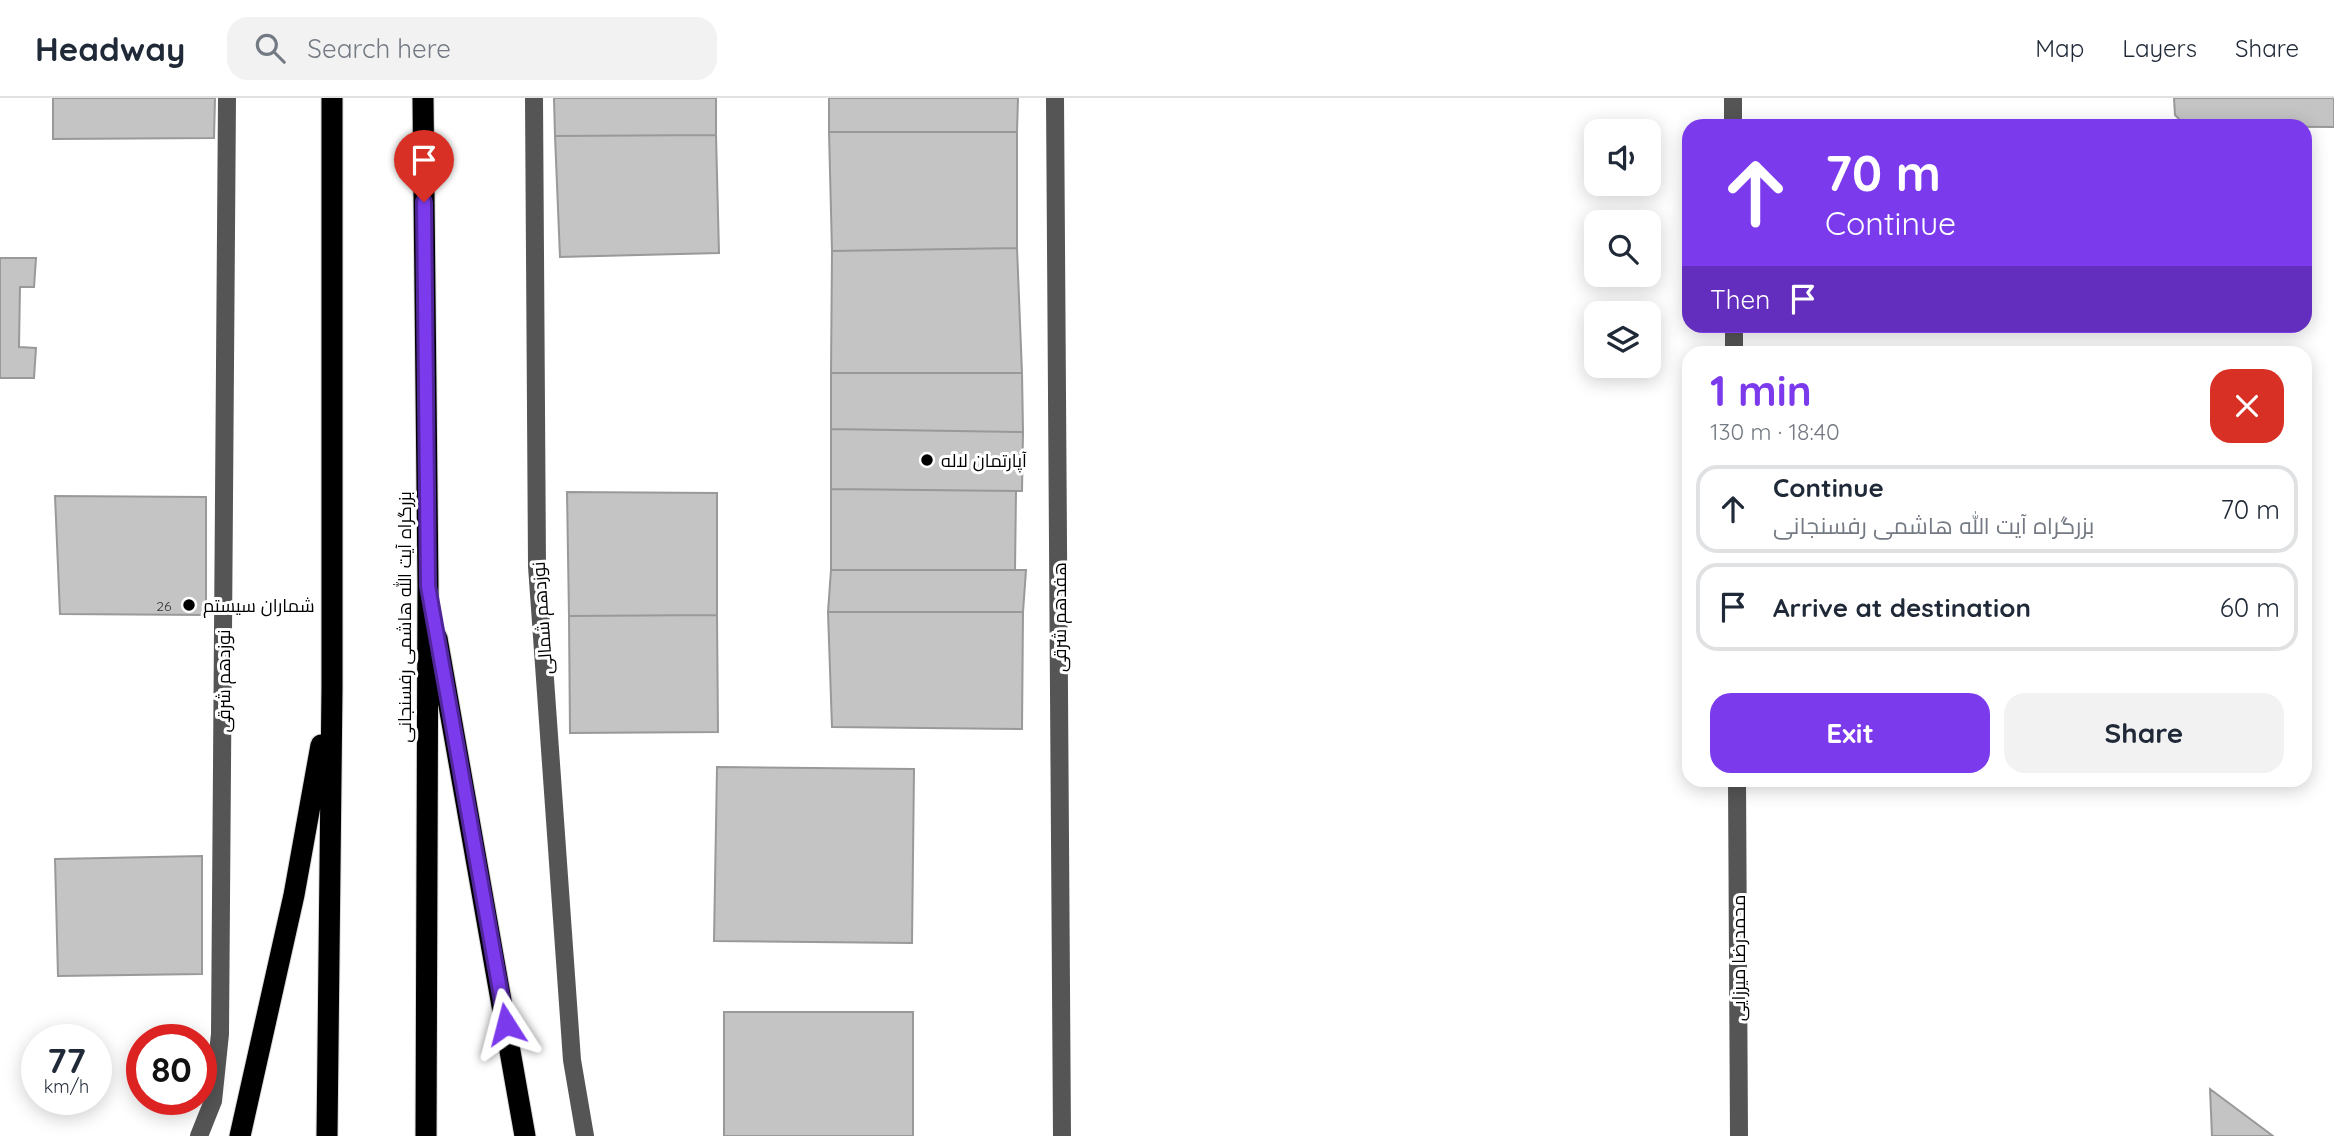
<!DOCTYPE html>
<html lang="en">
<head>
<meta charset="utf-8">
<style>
  :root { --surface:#fff; --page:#f2f2f3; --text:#1f2937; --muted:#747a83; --line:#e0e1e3; --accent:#7c3aed }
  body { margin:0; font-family:Quicksand,Cairo,sans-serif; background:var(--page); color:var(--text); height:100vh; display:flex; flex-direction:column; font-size:26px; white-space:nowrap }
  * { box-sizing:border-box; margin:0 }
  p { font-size:23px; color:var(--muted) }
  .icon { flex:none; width:38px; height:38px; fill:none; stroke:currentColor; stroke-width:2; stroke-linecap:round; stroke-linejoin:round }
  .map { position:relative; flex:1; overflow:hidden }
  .details { position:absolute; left:1682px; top:248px; width:630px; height:441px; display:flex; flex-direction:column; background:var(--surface); border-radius:21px; box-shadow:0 4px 18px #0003 }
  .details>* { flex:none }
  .top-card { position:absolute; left:1682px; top:21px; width:630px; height:214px; border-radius:21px; box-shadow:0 4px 18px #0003; background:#7c3aed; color:#fff; overflow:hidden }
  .buttons { position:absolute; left:1584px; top:21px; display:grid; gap:14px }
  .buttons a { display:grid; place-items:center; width:77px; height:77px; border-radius:14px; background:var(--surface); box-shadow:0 4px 18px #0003; font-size:35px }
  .speed { position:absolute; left:21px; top:926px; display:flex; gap:14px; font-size:35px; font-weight:700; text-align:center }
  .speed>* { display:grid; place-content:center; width:91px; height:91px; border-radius:50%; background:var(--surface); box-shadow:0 4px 18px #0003; line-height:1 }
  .speed small { font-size:18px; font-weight:400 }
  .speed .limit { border:10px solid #d22; background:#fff; color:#111 }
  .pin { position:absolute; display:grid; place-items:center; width:60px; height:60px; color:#fff; margin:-72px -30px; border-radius:50% 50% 50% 0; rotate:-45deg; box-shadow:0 0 7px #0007 }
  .pin .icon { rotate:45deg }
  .me { position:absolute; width:77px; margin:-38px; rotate:351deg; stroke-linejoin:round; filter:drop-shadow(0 0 5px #0008) }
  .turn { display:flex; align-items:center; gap:24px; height:147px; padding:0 28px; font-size:32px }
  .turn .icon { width:91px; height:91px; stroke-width:2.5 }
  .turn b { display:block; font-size:49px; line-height:60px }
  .then { display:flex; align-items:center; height:66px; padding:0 28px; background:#0003; gap:14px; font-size:26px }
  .round { display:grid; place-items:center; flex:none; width:74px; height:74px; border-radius:21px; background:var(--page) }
  .headline { display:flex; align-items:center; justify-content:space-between; height:119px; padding:0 28px }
  h1 { font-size:42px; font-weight:700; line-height:52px; color:var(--accent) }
  .primary-button { display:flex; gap:14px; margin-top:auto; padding:14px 28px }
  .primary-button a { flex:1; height:80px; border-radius:21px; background:var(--accent); color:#fff; font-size:28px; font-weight:700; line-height:80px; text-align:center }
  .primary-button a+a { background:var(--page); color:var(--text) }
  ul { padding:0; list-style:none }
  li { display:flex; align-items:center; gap:21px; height:88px; margin:0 14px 10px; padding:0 14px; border:4px solid var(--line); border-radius:21px }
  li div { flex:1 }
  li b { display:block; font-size:26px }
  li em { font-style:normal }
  header { display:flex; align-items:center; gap:42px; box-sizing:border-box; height:98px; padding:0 35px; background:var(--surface); border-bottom:2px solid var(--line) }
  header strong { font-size:33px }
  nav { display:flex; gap:38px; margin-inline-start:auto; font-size:24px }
  .search { width:490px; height:63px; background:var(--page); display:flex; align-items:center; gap:18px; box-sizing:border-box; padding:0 24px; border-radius:21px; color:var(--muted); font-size:26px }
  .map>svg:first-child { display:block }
</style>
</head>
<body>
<header>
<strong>Headway</strong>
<div class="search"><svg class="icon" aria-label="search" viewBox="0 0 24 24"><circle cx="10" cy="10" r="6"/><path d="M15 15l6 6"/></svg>Search here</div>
<nav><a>Map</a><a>Layers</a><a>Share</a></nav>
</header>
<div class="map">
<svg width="2334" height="1038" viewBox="0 0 2334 1038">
  <rect width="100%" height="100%" fill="#fff"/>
  <path fill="#c4c4c4" stroke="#999" stroke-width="2" d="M53,0H215L214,40L53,41Z
    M554,0H716V37L555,38Z
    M829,0H1018L1017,34H829Z
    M2174,0H2334V29L2186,28L2175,17Z
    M829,34H1017V150L832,153Z
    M716,37L719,155L560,159L555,38Z
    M1017,150L1022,275H831L832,153Z
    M0,160H36L34,189H20L19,249L36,250L34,280H0Z
    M831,275H1022L1023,334L831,331Z
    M831,331L1023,334L1022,393L831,391Z
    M831,391L1016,393L1015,472H831Z
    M567,394L717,395V517L569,518Z
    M55,398L206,399V517L60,516Z
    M831,472H1026L1023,514H828Z
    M828,514H1023L1022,631L832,629Z
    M717,517L718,634L570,635L569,518Z
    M717,669L914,671L912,845L714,843Z
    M202,758V876L58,878L55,761Z
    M724,914H913V1038H724Z
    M2210,991L2273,1038H2212Z"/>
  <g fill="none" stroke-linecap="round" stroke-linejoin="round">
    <g stroke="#dbdbdb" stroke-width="23">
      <path id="highway" d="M423,0L428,488L426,1038
        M437,540L525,1038
        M240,1038L294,797L321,647
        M327,1038L332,590V0"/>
    </g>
    <path stroke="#555" stroke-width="18" d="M534,0L537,468L572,962L585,1038
      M1055,0L1062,1038
      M1733,0V28
      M1734,228V256
      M1737,682L1739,1038
      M199,1038L213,1003L220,936L227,0"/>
    <use href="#highway" stroke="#000" stroke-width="21"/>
  </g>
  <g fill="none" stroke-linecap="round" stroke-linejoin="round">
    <g stroke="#51269a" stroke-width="18">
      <path id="route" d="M424,104L428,488L506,926"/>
    </g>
    <use href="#route" stroke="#7c3aed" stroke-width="12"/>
  </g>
  <g fill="#000" stroke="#fff" stroke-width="2.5">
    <circle cx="927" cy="362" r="7"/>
    <circle cx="189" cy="507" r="7"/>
  </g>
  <g text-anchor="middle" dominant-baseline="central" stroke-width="6" stroke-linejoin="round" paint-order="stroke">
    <g font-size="14" fill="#313131">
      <text x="164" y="508">26</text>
    </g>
    <g font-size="18" fill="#000" stroke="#fff" text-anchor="start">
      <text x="941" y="362">آپارتمان لاله</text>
      <text x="203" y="507">شماران سیستم</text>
    </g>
    <g font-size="18" fill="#000" stroke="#fff">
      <text transform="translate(404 519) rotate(-90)">بزرگراه آیت الله هاشمی رفسنجانی</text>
      <text transform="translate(1059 519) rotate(-90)">هفدهم شرقی</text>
      <text transform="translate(542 520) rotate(-94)">نوزدهم شمالی</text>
      <text transform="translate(223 583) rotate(-90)">نوزدهم شرقی</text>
      <text transform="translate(1738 860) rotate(-90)">محمدرضا میرزایی</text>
    </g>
  </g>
</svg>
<div class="buttons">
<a><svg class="icon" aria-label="sound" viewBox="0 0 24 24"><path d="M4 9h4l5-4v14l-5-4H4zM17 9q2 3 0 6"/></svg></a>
<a><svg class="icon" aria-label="search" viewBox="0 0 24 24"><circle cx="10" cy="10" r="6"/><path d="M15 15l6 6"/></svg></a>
<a><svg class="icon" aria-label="layers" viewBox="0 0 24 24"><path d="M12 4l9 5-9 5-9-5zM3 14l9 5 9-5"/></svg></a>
</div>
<div class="speed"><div>77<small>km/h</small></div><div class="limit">80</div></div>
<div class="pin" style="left:424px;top:104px;background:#d93025"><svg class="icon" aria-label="arrive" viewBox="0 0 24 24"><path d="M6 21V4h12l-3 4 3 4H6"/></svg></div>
<svg class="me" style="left:506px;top:926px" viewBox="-20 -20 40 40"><path d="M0-17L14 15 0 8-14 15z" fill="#7c3aed" stroke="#fff" stroke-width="4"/></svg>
<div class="top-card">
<div class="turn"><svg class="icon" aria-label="ahead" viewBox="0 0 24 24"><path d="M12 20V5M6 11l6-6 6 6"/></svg><div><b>70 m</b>Continue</div></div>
<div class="then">Then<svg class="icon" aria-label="arrive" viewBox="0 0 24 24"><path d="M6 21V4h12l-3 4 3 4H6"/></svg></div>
</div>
<section class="details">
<div class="headline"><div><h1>1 min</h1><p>130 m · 18:40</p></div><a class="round" style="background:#d93025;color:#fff"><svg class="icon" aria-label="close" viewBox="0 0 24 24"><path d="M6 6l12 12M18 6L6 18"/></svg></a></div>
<ul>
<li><svg class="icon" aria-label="ahead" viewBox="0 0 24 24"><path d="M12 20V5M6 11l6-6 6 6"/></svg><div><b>Continue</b><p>بزرگراه آیت الله هاشمی رفسنجانی</p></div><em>70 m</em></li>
<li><svg class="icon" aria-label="arrive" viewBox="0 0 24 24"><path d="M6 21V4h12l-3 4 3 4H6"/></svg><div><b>Arrive at destination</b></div><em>60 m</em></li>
</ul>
<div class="primary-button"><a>Exit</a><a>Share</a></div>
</section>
</div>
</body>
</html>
